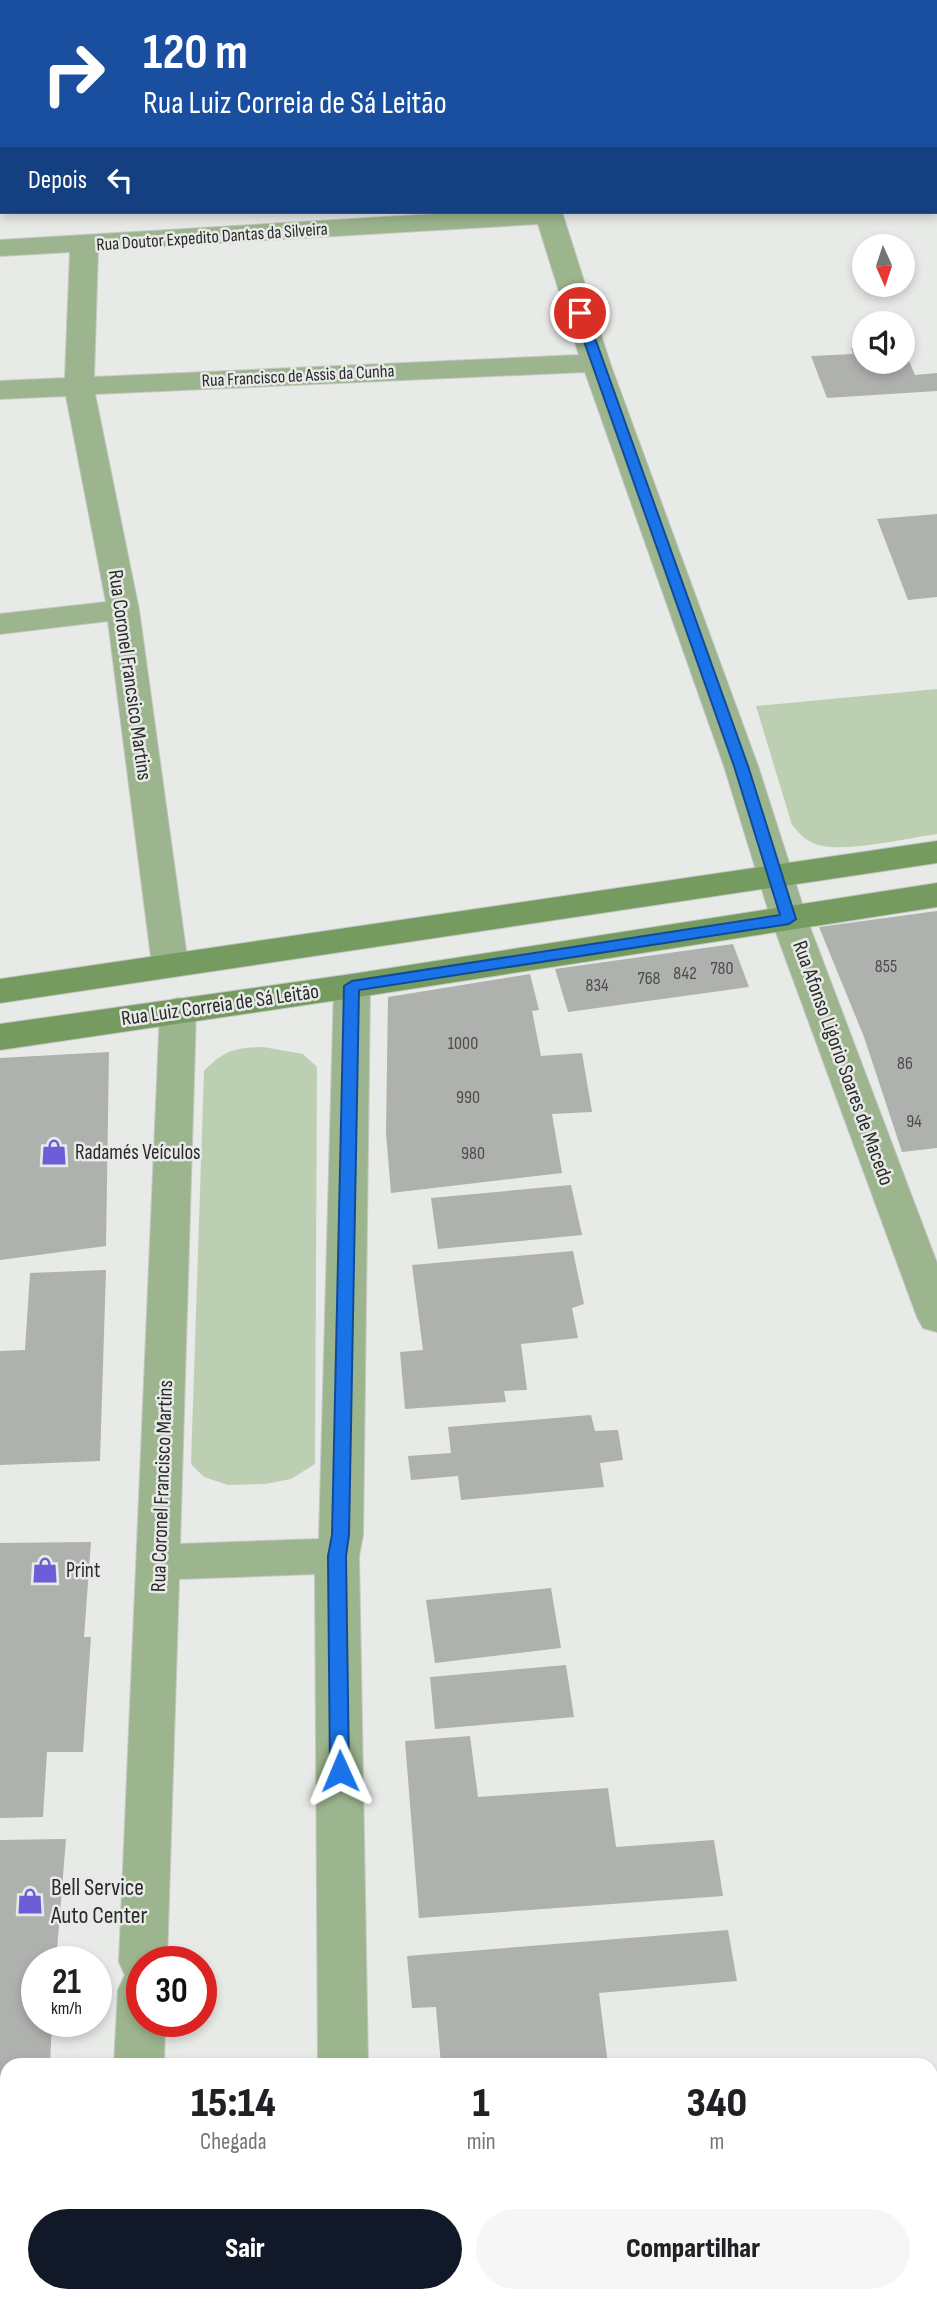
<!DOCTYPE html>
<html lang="pt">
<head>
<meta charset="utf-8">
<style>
  :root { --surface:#fff; --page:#f6f6f6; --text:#202124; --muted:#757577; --accent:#111827 }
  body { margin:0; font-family:"Sofia Sans Condensed",sans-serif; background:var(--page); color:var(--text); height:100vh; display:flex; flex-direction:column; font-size:26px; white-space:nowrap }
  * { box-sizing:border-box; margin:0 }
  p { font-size:23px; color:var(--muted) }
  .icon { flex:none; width:38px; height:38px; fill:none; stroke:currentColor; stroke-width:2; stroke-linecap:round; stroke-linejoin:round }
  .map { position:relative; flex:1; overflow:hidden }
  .details { position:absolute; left:0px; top:2058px; width:938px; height:245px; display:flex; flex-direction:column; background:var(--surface); border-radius:21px 21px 0 0; box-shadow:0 4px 10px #0003 }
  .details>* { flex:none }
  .banner { position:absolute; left:0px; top:0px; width:938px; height:214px; box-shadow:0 4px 10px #0003; background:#1a4fa0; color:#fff; overflow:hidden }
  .needle { width:46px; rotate:177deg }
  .fabs { position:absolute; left:852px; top:234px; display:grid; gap:14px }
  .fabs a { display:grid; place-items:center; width:63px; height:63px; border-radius:50%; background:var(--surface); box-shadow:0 4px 10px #0003; font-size:35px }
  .speed { position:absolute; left:21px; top:1946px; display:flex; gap:14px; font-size:35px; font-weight:700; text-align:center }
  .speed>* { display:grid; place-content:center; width:91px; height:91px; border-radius:50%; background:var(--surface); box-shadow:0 4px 10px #0003; line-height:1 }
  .speed small { font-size:18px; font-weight:400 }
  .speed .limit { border:10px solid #d22; background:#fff; color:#111 }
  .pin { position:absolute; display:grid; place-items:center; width:60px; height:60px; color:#fff; margin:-30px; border:4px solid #fff; border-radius:50%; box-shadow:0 2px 7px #0007 }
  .me { position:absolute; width:77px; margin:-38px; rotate:359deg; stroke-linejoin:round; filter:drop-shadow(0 0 5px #0008) }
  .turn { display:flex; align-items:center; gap:24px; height:147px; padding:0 28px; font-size:32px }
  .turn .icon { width:91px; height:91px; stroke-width:2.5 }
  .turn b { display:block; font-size:49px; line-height:60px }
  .then { display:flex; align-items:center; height:66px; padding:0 28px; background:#0003; gap:14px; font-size:26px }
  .eta { display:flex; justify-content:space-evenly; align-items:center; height:119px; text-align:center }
  .eta b { font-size:42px; font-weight:800; line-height:49px }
  .cta { display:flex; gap:14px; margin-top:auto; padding:14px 28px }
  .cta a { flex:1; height:80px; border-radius:42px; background:var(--accent); color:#fff; font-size:28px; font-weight:800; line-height:80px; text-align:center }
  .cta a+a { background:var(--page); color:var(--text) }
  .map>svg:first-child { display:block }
</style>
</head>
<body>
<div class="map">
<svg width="937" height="2303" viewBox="0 0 937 2303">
  <rect width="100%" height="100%" fill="#e7eae6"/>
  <path fill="#bccfb2" d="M937,689V834C907,838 838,855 813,843C804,839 798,832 792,825L756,706Z
    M263,1047L303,1054L317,1067L315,1464L291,1479L265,1484L228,1485L204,1477L191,1464L204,1071C225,1050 234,1048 263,1047Z"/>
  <path fill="#afb1ae" d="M903,347L915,375L937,373V391L827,398L811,356L853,354L851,348H864V362H903Z
    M937,514V597L908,600L877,519Z
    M937,911V1148L902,1152L864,1037L819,927Z
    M733,944L749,987L568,1012L555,969Z
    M530,974L539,1010L532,1011L541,1056L582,1053L592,1112L552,1114L562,1173L391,1193L386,1133L388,997Z
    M109,1052L106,1246L0,1260V1058Z
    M571,1185L582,1235L438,1249L431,1198Z
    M573,1251L584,1304L572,1308L578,1338L521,1344L527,1390L504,1391L506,1402L405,1409L400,1352L423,1350L412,1265Z
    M106,1270L100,1461L0,1465V1351L25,1350L30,1273Z
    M591,1415L595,1431L618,1430L623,1460L600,1463L604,1487L461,1500L458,1476L411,1480L408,1456L451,1453L448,1427Z
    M91,1542L84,1637H91L83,1752H47L43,1817L0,1818V1543Z
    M551,1588L561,1648L435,1663L426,1600Z
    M566,1665L574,1717L435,1729L430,1677Z
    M470,1736L478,1797L608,1788L616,1847L714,1840L723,1896L419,1918L405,1741Z
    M66,1839L56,1962H37V2021H52L50,2065H7V2252L0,2253V1840Z
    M728,1930L737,1981L599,1993L608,2065H441L436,2007L412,2008L407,1956Z
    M0,2277H7V2296H53V2303H0Z
    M424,2296H489V2303H424Z"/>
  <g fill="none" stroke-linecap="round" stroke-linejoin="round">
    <g stroke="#c5c7c4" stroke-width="2">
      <path id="minor" d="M56,0H80V2H56Z
        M299,0H323V2H299Z
        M468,0H492L493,2H469Z
        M0,70H2V86H0Z
        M0,154H2V170H0Z
        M468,212H562L610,363L758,766L807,919L937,1263V1332L923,1328L917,1317L771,919L724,766L585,372L95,394L139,610L188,965L183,974L170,977L157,974L152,965L108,621L0,634V614L106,602L66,396L0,399V381L65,378L70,252L0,256V240ZM538,224L579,355L94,377L98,250Z
        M352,974L365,977L370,986L363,1535L359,1556L368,2065H318L315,1574L179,1579L167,1962H142V2021H165L164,2065H114L118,1990L125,1975L119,1962L160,1011L165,1002L178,998L191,1002L196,1011L180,1544L319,1539L334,986L339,977Z
        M108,2296H160V2303H108Z
        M310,2296H362L361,2303H309Z"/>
    </g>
    <g stroke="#c5c7c4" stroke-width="2">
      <path id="secondary" d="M937,841V863L0,1003V979Z
        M937,883V907L352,998L0,1050V1024L352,974Z"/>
    </g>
    <g stroke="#c5c7c4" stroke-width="2">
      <path id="primary" d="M854,0H878L879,2H855Z
        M936,120H937V137H936Z"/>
    </g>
    <use href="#minor" fill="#9cb58e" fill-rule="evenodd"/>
    <use href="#secondary" fill="#769b61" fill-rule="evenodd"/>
    <use href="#primary" fill="#5a873e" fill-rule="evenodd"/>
  </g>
  <path fill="#1a73e8" stroke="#114b97" stroke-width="2" d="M580,310L586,313L748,766L796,919L789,924L359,990L349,1535L346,1556L349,1771L346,1776L340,1779L333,1776L330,1771L328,1556L332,1535L344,986L352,981L780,915L734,766L574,313Z"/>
  <defs>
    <g id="shop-bare" transform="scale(2.1)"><path d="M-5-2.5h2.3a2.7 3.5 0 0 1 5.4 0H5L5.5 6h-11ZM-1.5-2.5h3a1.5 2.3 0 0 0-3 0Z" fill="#6d5dd7" stroke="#e7eae6" stroke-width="2.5" paint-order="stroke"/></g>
  </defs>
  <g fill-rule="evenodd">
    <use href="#shop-bare" x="54" y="1152"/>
    <use href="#shop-bare" x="45" y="1570"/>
    <use href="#shop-bare" x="30" y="1901"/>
  </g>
  <g text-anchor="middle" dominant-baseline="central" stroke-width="5" stroke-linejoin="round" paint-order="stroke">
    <g font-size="18" fill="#292a29" stroke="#e7eae6">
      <text transform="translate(212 237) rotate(-4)">Rua Doutor Expedito Dantas da Silveira</text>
      <text transform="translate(298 376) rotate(-3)">Rua Francisco de Assis da Cunha</text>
    </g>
    <g font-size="18" fill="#4a4c4a">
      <text x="886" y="966">855</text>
      <text x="722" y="968">780</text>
      <text x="685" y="973">842</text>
      <text x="649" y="978">768</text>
      <text x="597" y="985">834</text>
      <text x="463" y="1043">1000</text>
      <text x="905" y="1063">86</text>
      <text x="468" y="1097">990</text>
      <text x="914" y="1121">94</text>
      <text x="473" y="1153">980</text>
    </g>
    <g font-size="21" fill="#292a29" stroke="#e7eae6">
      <text transform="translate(130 675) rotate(82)">Rua Coronel Francsico Martins</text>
      <text transform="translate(220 1005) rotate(-8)">Rua Luiz Correia de Sá Leitão</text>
      <text transform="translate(843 1063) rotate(70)">Rua Afonso Ligorio Soares de Macedo</text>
      <text transform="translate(162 1486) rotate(-88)">Rua Coronel Francisco Martins</text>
    </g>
    <g font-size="21" fill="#292a29" stroke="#e7eae6" text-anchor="start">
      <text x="75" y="1152">Radamés Veículos</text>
      <text x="66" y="1570">Print</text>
    </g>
    <g font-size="24" fill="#292a29" stroke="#e7eae6" text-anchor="start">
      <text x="51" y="1887">Bell Service<tspan x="51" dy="28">Auto Center</tspan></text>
    </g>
  </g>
</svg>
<div class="fabs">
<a><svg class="needle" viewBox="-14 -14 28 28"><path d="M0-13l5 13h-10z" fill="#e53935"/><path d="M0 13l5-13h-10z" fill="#757577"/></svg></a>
<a><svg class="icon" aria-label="sound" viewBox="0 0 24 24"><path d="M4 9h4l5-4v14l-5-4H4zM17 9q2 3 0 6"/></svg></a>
</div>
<div class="speed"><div>21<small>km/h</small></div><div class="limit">30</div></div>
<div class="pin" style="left:580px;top:313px;background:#d93025"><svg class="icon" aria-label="arrive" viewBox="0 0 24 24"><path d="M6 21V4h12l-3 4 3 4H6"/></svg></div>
<svg class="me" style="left:340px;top:1771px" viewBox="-20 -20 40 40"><path d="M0-17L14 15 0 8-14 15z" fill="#1a73e8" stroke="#fff" stroke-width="4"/></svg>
<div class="banner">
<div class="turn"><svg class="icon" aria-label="right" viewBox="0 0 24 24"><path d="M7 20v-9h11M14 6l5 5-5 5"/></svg><div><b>120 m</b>Rua Luiz Correia de Sá Leitão</div></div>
<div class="then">Depois<svg class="icon" aria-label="left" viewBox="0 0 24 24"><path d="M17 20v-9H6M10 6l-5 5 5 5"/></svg></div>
</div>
<section class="details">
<div class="eta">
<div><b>15:14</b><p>Chegada</p></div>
<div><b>1</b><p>min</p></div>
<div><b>340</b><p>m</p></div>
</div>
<div class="cta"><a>Sair</a><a>Compartilhar</a></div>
</section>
</div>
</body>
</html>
